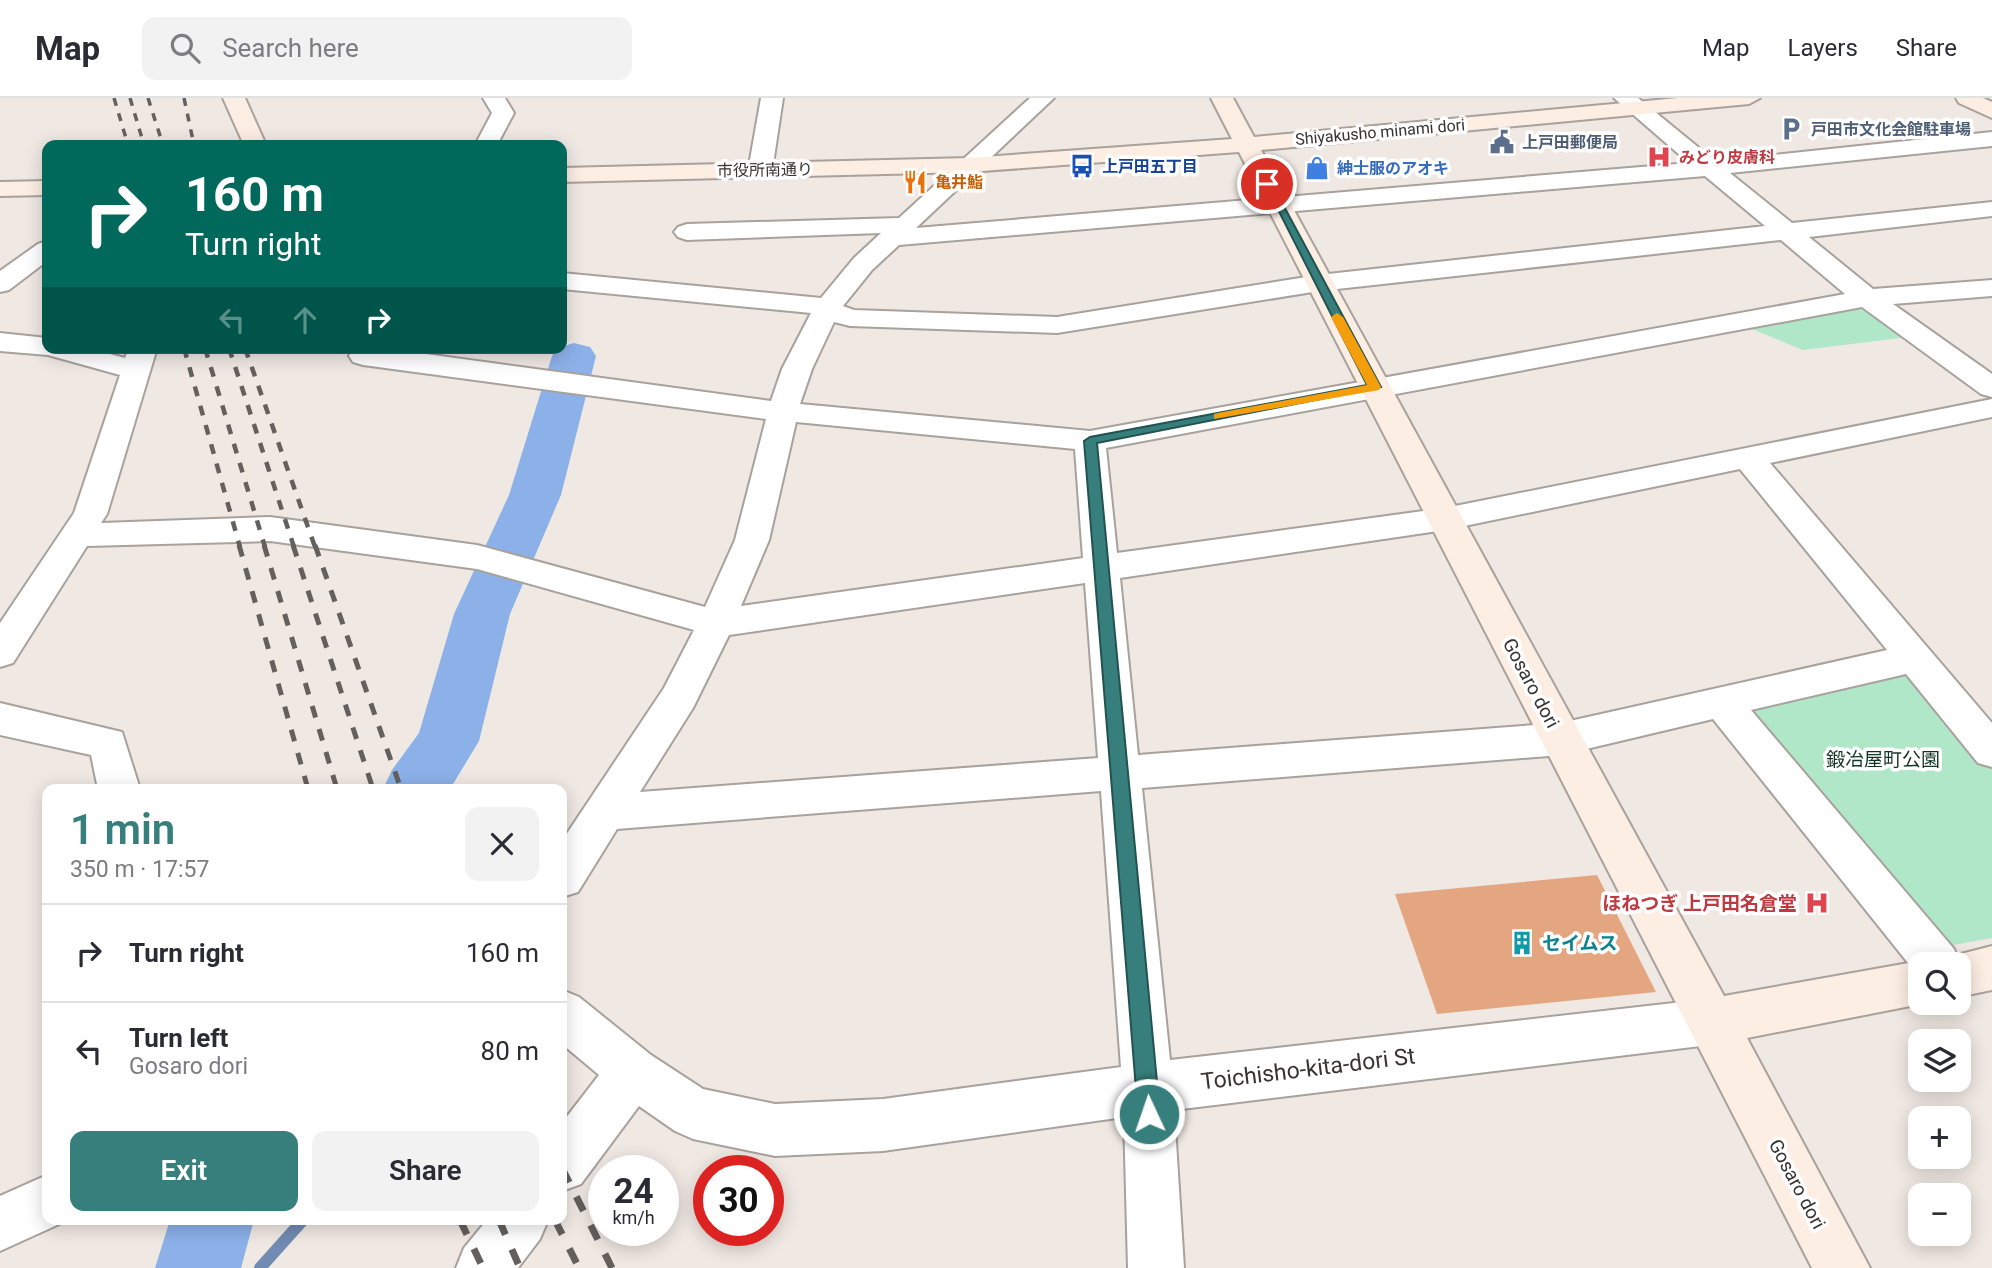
<!DOCTYPE html>
<html lang="en">
<head>
<meta charset="utf-8">
<style>
  :root { --surface:#fff; --page:#f2f2f3; --text:#2b2b33; --muted:#7c7c81; --line:#e1e1e2; --accent:#367f7c }
  body { margin:0; font-family:Roboto,"Noto Sans JP",sans-serif; background:var(--page); color:var(--text); height:100vh; display:flex; flex-direction:column; font-size:26px; white-space:nowrap }
  * { box-sizing:border-box; margin:0 }
  p { font-size:23px; color:var(--muted) }
  .icon { flex:none; width:38px; height:38px; fill:none; stroke:currentColor; stroke-width:2; stroke-linecap:round; stroke-linejoin:round }
  .map { position:relative; flex:1; overflow:hidden }
  .sheet { position:absolute; left:42px; top:686px; width:525px; height:441px; display:flex; flex-direction:column; background:var(--surface); border-radius:14px; box-shadow:0 4px 18px #0003 }
  .sheet>* { flex:none }
  .guide { position:absolute; left:42px; top:42px; width:525px; height:214px; border-radius:14px; box-shadow:0 4px 18px #0003; background:#00695c; color:#fff; overflow:hidden }
  .tools { position:absolute; left:1908px; top:854px; display:grid; gap:14px }
  .tools a { display:grid; place-items:center; width:63px; height:63px; border-radius:14px; background:var(--surface); box-shadow:0 4px 18px #0003; font-size:35px }
  .speed { position:absolute; left:588px; top:1057px; display:flex; gap:14px; font-size:35px; font-weight:700; text-align:center }
  .speed>* { display:grid; place-content:center; width:91px; height:91px; border-radius:50%; background:var(--surface); box-shadow:0 4px 18px #0003; line-height:1 }
  .speed small { font-size:18px; font-weight:400 }
  .speed .limit { border:10px solid #d22; background:#fff; color:#111 }
  .pin { position:absolute; display:grid; place-items:center; width:60px; height:60px; color:#fff; margin:-30px; border:4px solid #fff; border-radius:50%; box-shadow:0 2px 7px #0007 }
  .me { position:absolute; width:77px; margin:-38px; rotate:357deg; stroke-linejoin:round; filter:drop-shadow(0 0 5px #0008) }
  .turn { display:flex; align-items:center; gap:24px; height:147px; padding:0 28px; font-size:32px }
  .turn .icon { width:91px; height:91px; stroke-width:2.5 }
  .turn b { display:block; font-size:49px; line-height:60px }
  .lanes { display:flex; align-items:center; height:66px; padding:0 28px; background:#0003; justify-content:center; gap:35px; direction:ltr }
  .lanes .off { opacity:.35 }
  .round { display:grid; place-items:center; flex:none; width:74px; height:74px; border-radius:14px; background:var(--page) }
  .head { display:flex; align-items:center; justify-content:space-between; height:119px; padding:0 28px }
  h1 { font-size:42px; font-weight:600; line-height:52px; color:var(--accent) }
  .button { display:flex; gap:14px; margin-top:auto; padding:14px 28px }
  .button a { flex:1; height:80px; border-radius:14px; background:var(--accent); color:#fff; font-size:28px; font-weight:600; line-height:80px; text-align:center }
  .button a+a { background:var(--page); color:var(--text) }
  ul { padding:0; list-style:none }
  li { display:flex; align-items:center; gap:21px; height:98px; padding:0 28px; border-top:2px solid var(--line) }
  li div { flex:1 }
  li b { display:block; font-size:26px }
  li em { font-style:normal }
  header { display:flex; align-items:center; gap:42px; box-sizing:border-box; height:98px; padding:0 35px; background:var(--surface); border-bottom:2px solid var(--line) }
  header strong { font-size:33px }
  nav { display:flex; gap:38px; margin-inline-start:auto; font-size:24px }
  .search { width:490px; height:63px; background:var(--page); display:flex; align-items:center; gap:18px; box-sizing:border-box; padding:0 24px; border-radius:14px; color:var(--muted); font-size:26px }
  .map>svg:first-child { display:block }
</style>
</head>
<body>
<header>
<strong>Map</strong>
<div class="search"><svg class="icon" aria-label="search" viewBox="0 0 24 24"><circle cx="10" cy="10" r="6"/><path d="M15 15l6 6"/></svg>Search here</div>
<nav><a>Map</a><a>Layers</a><a>Share</a></nav>
</header>
<div class="map">
<svg width="1992" height="1170" viewBox="0 0 1992 1170">
  <rect width="100%" height="100%" fill="#f0e8e3"/>
  <path fill="#afe7c8" d="M1869,207L1908,239L1803,252L1747,229Z
    M1913,571L1992,670V840L1937,850L1737,610Z"/>
  <g fill="none" stroke-linecap="round" stroke-linejoin="round">
    <path stroke="#728bb2" stroke-width="12" d="M260,1170L303,1122"/>
    <path fill="#8cb1e9" fill-rule="evenodd" d="M574,245L590,249L596,258L561,397L510,516L479,643L450,691H383L392,672L419,635L454,516L509,397L552,258L557,250Z
      M170,1122H254L241,1170H155Z"/>
  </g>
  <path fill="#e4a680" d="M1597,777L1656,894L1437,916L1395,796Z"/>
  <g fill="none" stroke-linecap="round" stroke-linejoin="round">
    <g stroke="#a8a19c" stroke-width="4">
      <path id="street" d="M483,0H505L514,15L497,47H475L492,15Z
        M761,0H783L772,73L768,78H752L748,73Z
        M1030,0H1054L916,130L1689,65L1614,0H1638L1715,63L1992,34V48L1730,75L1792,125L1992,104V118L1809,139L1873,191L1992,182V198L1893,206L1992,276V299L1981,296L1862,209L1106,350L1117,455L1445,410L1992,301V319L1770,365L1992,625V669L1978,665L1906,576L1751,612L1954,851L1960,866L1958,871V866H1920V880L1713,621L1561,657L1142,690L1170,962L1709,901L1726,908L1733,924L1726,940L1709,947L1174,1012L1184,1170H1128L1124,1019L883,1053L775,1058L693,1041L675,1033L639,1008L581,1086L562,1093V1025L599,977L562,946V892L579,899L651,957L703,991L775,1006L883,1001L1121,969L1101,693L617,731L578,794L562,799V743L664,590L694,532L477,471L270,443L87,448L13,565L0,569V525L74,415L120,277L48,257L0,253V235L47,240V250H87L125,260L129,250H157L107,416L101,425L270,419L477,447L705,509L735,442L766,321L363,267L353,264L349,258L353,250H382L771,303L782,271L811,215L562,191V175L821,200L854,160L881,135L687,142L678,139L674,134L678,129L687,126L899,120ZM1705,78L1765,128L1319,177L1057,219L854,212L843,208L872,172L899,147ZM1781,142L1845,196L1090,333L800,306L812,271L834,224L850,228L1057,235L1319,193ZM796,324L1075,351L1083,460L741,508L769,442ZM1740,371L1887,552L1561,625L1138,657L1120,480L1445,432ZM1085,485L1098,660L640,694L693,610L729,537Z
        M47,143V163L9,192L0,194V173L38,146Z
        M0,605L122,634L140,691H98L91,657L0,637Z
        M47,1077V1122L66,1123L0,1153V1098Z
        M487,1122H548L540,1141L518,1170H456L464,1150Z"/>
    </g>
    <g stroke="#a8a19c" stroke-width="4">
      <path id="secondary" d="M223,0H245L266,47H244Z
        M1211,0H1233L1254,39L1678,0H1760L1749,6L1261,52L1724,898L1920,863L1929,866H1920V905H1926L1747,940L1870,1170H1812L1239,54L969,74L562,84V70L969,60L1232,41Z
        M1956,0H1983L1992,4V20L1959,5Z
        M47,83V97L0,98V84Z
        M1992,848V892L1958,899V866H1939L1941,861Z"/>
    </g>
    <use href="#street" fill="#fff" fill-rule="evenodd"/>
    <use href="#secondary" fill="#fdeee4" fill-rule="evenodd"/>
    <path stroke="#64605e" stroke-width="3.5" stroke-dasharray="8 8" stroke-linecap="butt" d="M114,0L128,47
      M130,0L144,47
      M148,0L163,47
      M184,0L194,47"/>
    <path stroke="#64605e" stroke-width="4.5" stroke-dasharray="10 10" stroke-linecap="butt" d="M184,250L240,449
      M205,250L265,449
      M229,250L294,449
      M245,250L315,449"/>
    <path stroke="#64605e" stroke-width="5" stroke-dasharray="12 12" stroke-linecap="butt" d="M239,447L308,691
      M264,447L337,691
      M293,447L373,691
      M315,447L401,691"/>
    <path stroke="#64605e" stroke-width="7" stroke-dasharray="16 16" stroke-linecap="butt" d="M562,1070L612,1170
      M460,1122L483,1170
      M499,1122L520,1170
      M555,1122L579,1170"/>
  </g>
  <path fill="#367f7c" stroke="#235351" stroke-width="2" d="M1264,84L1272,86L1381,289L1097,345L1160,1016L1157,1024L1149,1027L1142,1024L1138,1016L1084,343L1090,339L1367,287Z"/>
  <path fill="#f59e0b" d="M1337,215L1343,219L1381,289L1379,292L1214,321V316L1218,315L1367,287L1331,219Z"/>
  <defs>
    <g id="parking-bare" transform="scale(1.89)"><path d="M-3.5-5.5H1a3.5 3.5 0 0 1 0 7H-1V5.5H-3.5ZM-1-3.4V-.6H.8a1.4 1.4 0 0 0 0-2.8Z" fill="#5c6f8a" stroke="#fff" stroke-width="2.5" paint-order="stroke"/></g>
    <g id="civic-bare" transform="scale(1.89)"><path d="M-.6-6.5H3V-4.5H.6V-3L4-1V1h2V6H-6V1h2V-1L-.6-3ZM-1.2 2.5V6h2.4V2.5Z" fill="#5c6f8a" stroke="#fff" stroke-width="2.5" paint-order="stroke"/></g>
    <g id="hospital-bare" transform="scale(1.89)"><path d="M-5-5h3v3.5h4V-5h3V5h-3V1.5h-4V5h-3Z" fill="#e0444e" stroke="#fff" stroke-width="2.5" paint-order="stroke"/></g>
    <g id="bus-bare" transform="scale(1.89)"><path d="M-5-6H5V4H4V6H2V4H-2V6H-4V4H-5ZM-3.5-4V0h7V-4ZM-3.5 1.2v1.5H-2V1.2ZM2 1.2v1.5H3.5V1.2Z" fill="#1a4fb4" stroke="#fff" stroke-width="2.5" paint-order="stroke"/></g>
    <g id="shop-bare" transform="scale(1.89)"><path d="M-5-2.5h2.3a2.7 3.5 0 0 1 5.4 0H5L5.5 6h-11ZM-1.5-2.5h3a1.5 2.3 0 0 0-3 0Z" fill="#3f7fe0" stroke="#fff" stroke-width="2.5" paint-order="stroke"/></g>
    <g id="restaurant-bare" transform="scale(1.89)"><path d="M-5-6h1v4h1v-4h1v4h1v-4h1v5L-1.5 .5V6h-2V.5L-5-1ZM5-6V6H3V1.5H1.5Q1.5-4 5-6Z" fill="#e8710a" stroke="#fff" stroke-width="2.5" paint-order="stroke"/></g>
    <g id="building-bare" transform="scale(1.89)"><path d="M-4-6H4V6H1V3H-1V6H-4ZM-2.5-4.3h1.7v1.8h-1.7ZM.8-4.3h1.7v1.8H.8ZM-2.5-1h1.7V.8h-1.7ZM.8-1h1.7V.8H.8Z" fill="#0f9aa8" stroke="#fff" stroke-width="2.5" paint-order="stroke"/></g>
  </defs>
  <g fill-rule="evenodd">
    <use href="#parking-bare" x="1791" y="31"/>
    <use href="#civic-bare" x="1502" y="44"/>
    <use href="#hospital-bare" x="1659" y="59"/>
    <use href="#bus-bare" x="1082" y="68"/>
    <use href="#shop-bare" x="1317" y="70"/>
    <use href="#restaurant-bare" x="915" y="84"/>
    <use href="#hospital-bare" x="1817" y="805"/>
    <use href="#building-bare" x="1522" y="845"/>
  </g>
  <g text-anchor="middle" dominant-baseline="central" stroke-width="7" stroke-linejoin="round" paint-order="stroke">
    <g font-size="16" font-weight="bold" fill="#4e5e75" stroke="#fff" text-anchor="start">
      <text x="1811" y="31">戸田市文化会館駐車場</text>
      <text x="1522" y="44">上戸田郵便局</text>
    </g>
    <g font-size="16" fill="#363332" stroke="#fff">
      <text transform="translate(1380 34) rotate(-5)">Shiyakusho minami dori</text>
      <text transform="translate(765 72) rotate(-1)">市役所南通り</text>
    </g>
    <g font-size="16" font-weight="bold" fill="#be3a42" stroke="#fff" text-anchor="start">
      <text x="1679" y="59">みどり皮膚科</text>
    </g>
    <g font-size="16" font-weight="bold" fill="#164399" stroke="#fff" text-anchor="start">
      <text x="1102" y="68">上戸田五丁目</text>
    </g>
    <g font-size="16" font-weight="bold" fill="#366cbe" stroke="#fff" text-anchor="start">
      <text x="1337" y="70">紳士服のアオキ</text>
    </g>
    <g font-size="16" font-weight="bold" fill="#c56008" stroke="#fff" text-anchor="start">
      <text x="935" y="84">亀井鮨</text>
    </g>
    <g font-size="19" fill="#363332" stroke="#fff">
      <text transform="translate(1531 585) rotate(62)">Gosaro dori</text>
      <text transform="translate(1797 1086) rotate(62)">Gosaro dori</text>
    </g>
    <g font-size="19" fill="#143424" stroke="#fff">
      <text x="1883" y="661">鍛冶屋町公園</text>
    </g>
    <g font-size="19" font-weight="bold" fill="#be3a42" stroke="#fff" text-anchor="end">
      <text x="1797" y="805">ほねつぎ 上戸田名倉堂</text>
    </g>
    <g font-size="19" font-weight="bold" fill="#0d838f" stroke="#fff" text-anchor="start">
      <text x="1542" y="845">セイムス</text>
    </g>
    <g font-size="23" fill="#363332" stroke="#fff">
      <text transform="translate(1308 971) rotate(-7)">Toichisho-kita-dori St</text>
    </g>
  </g>
</svg>
<div class="tools">
<a><svg class="icon" aria-label="search" viewBox="0 0 24 24"><circle cx="10" cy="10" r="6"/><path d="M15 15l6 6"/></svg></a>
<a><svg class="icon" aria-label="layers" viewBox="0 0 24 24"><path d="M12 4l9 5-9 5-9-5zM3 14l9 5 9-5"/></svg></a>
<a>+</a>
<a>−</a>
</div>
<div class="speed"><div>24<small>km/h</small></div><div class="limit">30</div></div>
<div class="pin" style="left:1267px;top:86px;background:#d93025"><svg class="icon" aria-label="arrive" viewBox="0 0 24 24"><path d="M6 21V4h12l-3 4 3 4H6"/></svg></div>
<svg class="me" style="left:1149px;top:1016px" viewBox="-20 -20 40 40"><circle r="17" fill="#367f7c" stroke="#fff" stroke-width="3"/><path d="M0-11L8 9 0 5-8 9z" fill="#fff"/></svg>
<div class="guide">
<div class="turn"><svg class="icon" aria-label="right" viewBox="0 0 24 24"><path d="M7 20v-9h11M14 6l5 5-5 5"/></svg><div><b>160 m</b>Turn right</div></div>
<div class="lanes"><svg class="icon off" aria-label="left" viewBox="0 0 24 24"><path d="M17 20v-9H6M10 6l-5 5 5 5"/></svg><svg class="icon off" aria-label="ahead" viewBox="0 0 24 24"><path d="M12 20V5M6 11l6-6 6 6"/></svg><svg class="icon" aria-label="right" viewBox="0 0 24 24"><path d="M7 20v-9h11M14 6l5 5-5 5"/></svg></div>
</div>
<section class="sheet">
<div class="head"><div><h1>1 min</h1><p>350 m · 17:57</p></div><a class="round"><svg class="icon" aria-label="close" viewBox="0 0 24 24"><path d="M6 6l12 12M18 6L6 18"/></svg></a></div>
<ul>
<li><svg class="icon" aria-label="right" viewBox="0 0 24 24"><path d="M7 20v-9h11M14 6l5 5-5 5"/></svg><div><b>Turn right</b></div><em>160 m</em></li>
<li><svg class="icon" aria-label="left" viewBox="0 0 24 24"><path d="M17 20v-9H6M10 6l-5 5 5 5"/></svg><div><b>Turn left</b><p>Gosaro dori</p></div><em>80 m</em></li>
</ul>
<div class="button"><a>Exit</a><a>Share</a></div>
</section>
</div>
</body>
</html>
